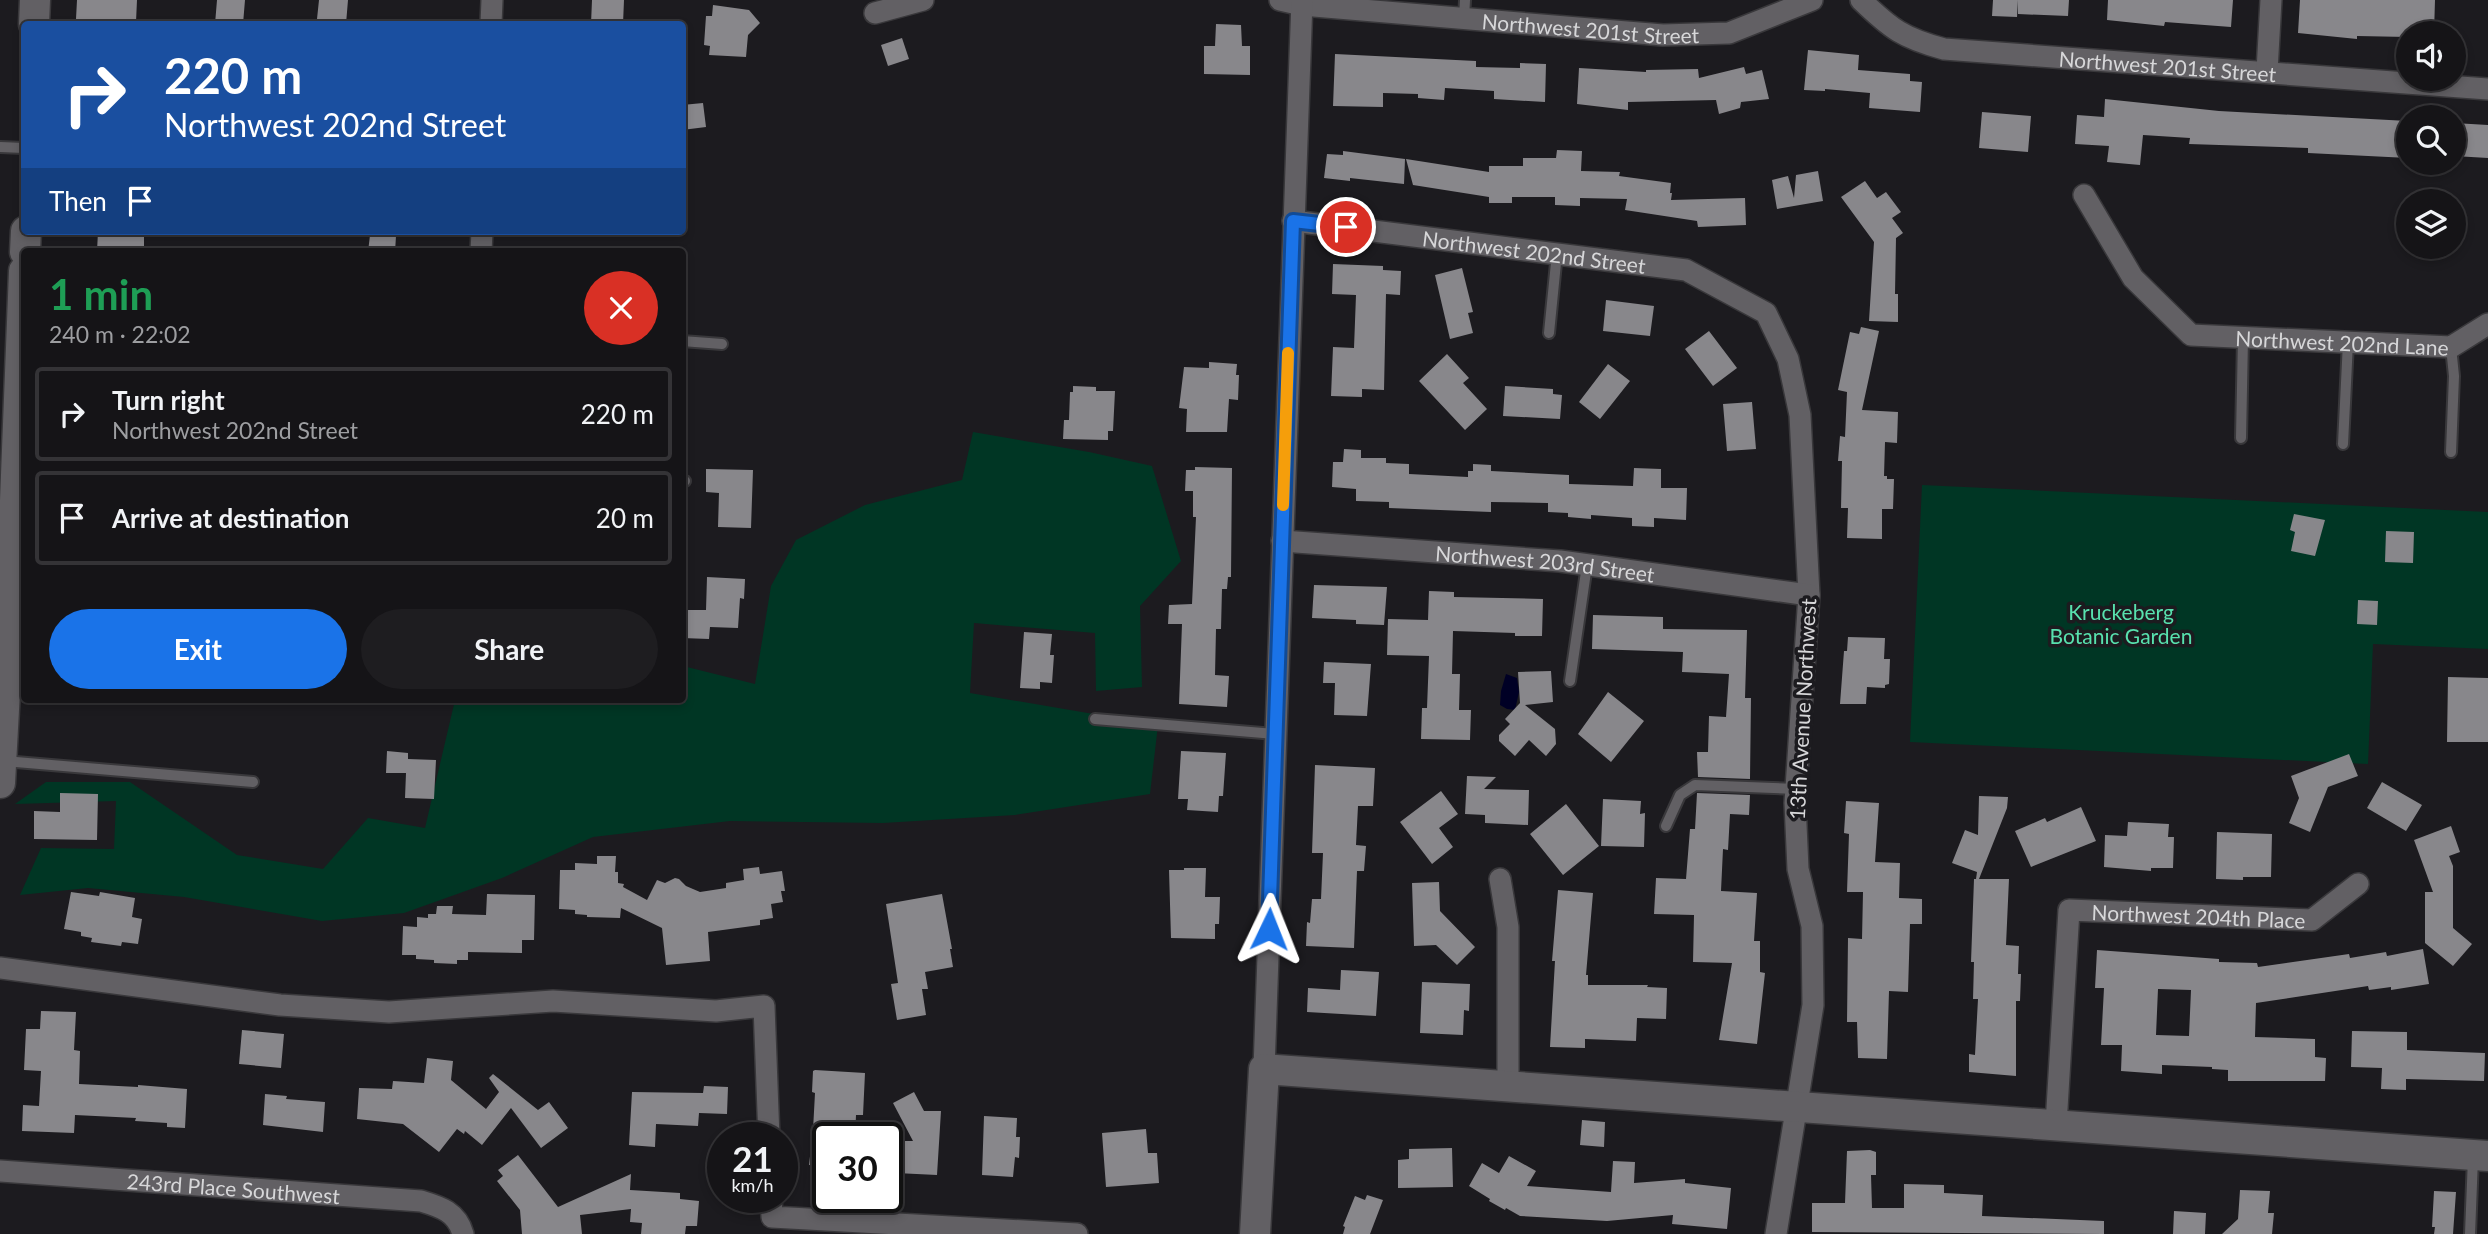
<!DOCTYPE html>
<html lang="en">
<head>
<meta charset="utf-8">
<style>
  :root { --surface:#151417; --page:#1e1d20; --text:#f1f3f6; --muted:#9d9ea1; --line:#343336; --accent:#1a73e8 }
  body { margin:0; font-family:Lato,sans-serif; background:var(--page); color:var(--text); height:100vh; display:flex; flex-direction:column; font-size:26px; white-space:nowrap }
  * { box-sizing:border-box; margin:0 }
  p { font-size:23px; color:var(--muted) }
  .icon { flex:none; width:38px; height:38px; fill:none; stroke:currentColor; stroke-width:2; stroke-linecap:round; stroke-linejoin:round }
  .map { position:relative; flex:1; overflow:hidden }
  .panel { position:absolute; left:21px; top:248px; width:665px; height:455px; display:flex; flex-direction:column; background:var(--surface); border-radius:7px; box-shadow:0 4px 10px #0003,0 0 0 2px var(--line) }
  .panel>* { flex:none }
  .hud { position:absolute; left:21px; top:21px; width:665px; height:214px; border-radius:7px; box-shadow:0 4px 10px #0003,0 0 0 2px var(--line); background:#1a4fa0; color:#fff; overflow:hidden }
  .tools { position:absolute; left:2396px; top:21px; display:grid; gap:14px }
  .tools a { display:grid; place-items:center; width:70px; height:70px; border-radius:50%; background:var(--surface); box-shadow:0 4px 10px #0003,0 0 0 2px var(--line); font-size:35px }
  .speed { position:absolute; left:707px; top:1122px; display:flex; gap:14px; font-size:35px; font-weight:700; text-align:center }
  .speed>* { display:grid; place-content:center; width:91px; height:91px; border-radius:50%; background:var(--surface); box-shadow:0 4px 10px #0003,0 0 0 2px var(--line); line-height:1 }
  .speed small { font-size:18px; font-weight:400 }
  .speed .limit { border:4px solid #111; border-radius:10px; background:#fff; color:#111 }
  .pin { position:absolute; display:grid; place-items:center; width:60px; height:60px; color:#fff; margin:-30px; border:4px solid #fff; border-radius:50%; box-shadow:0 2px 7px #0007 }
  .me { position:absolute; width:77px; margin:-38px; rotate:2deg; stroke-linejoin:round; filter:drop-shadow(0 0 5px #0008) }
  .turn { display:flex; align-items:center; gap:24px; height:147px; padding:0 28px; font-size:32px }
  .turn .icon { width:91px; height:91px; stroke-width:2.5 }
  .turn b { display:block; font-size:49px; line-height:60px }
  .then { display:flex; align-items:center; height:66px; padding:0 28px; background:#0003; gap:14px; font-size:26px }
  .round { display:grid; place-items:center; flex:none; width:74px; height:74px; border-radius:37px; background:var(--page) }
  .head { display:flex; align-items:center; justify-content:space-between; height:119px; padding:0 28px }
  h1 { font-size:42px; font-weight:700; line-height:52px; color:#1e9e55 }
  .cta { display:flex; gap:14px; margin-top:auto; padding:14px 28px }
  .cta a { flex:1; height:80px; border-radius:42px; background:var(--accent); color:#fff; font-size:28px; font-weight:700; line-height:80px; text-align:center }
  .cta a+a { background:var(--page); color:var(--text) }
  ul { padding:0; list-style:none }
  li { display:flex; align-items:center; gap:21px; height:94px; margin:0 14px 10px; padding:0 14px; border:4px solid var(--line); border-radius:7px }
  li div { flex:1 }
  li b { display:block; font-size:26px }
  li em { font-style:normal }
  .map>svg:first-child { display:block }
</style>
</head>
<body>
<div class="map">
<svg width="2488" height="1234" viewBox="0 0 2488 1234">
  <rect width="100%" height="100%" fill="#1c1b1f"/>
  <path fill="#003624" d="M973,432L1089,452L1152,466L1181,561L1140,606L1142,687L1096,691L1095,633L974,623L970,693L1158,725L1150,794L1015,815L883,823L730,821L593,837L502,878L404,913L322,921L184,897L88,888L20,895L41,848L114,849L116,801L15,804L46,782H130L237,855L323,869L368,818L425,828L455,700H682L683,666L755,684L771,586L796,540L865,505L962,480Z
    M1922,485L2488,512V649L2373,644L2368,764L1910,742Z"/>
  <path fill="#000025" d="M1506,674L1517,678L1519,692L1515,710L1507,709L1500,705L1501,691Z"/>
  <path fill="#88878b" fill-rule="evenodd" d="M77,0H137L136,22L76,19Z
    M217,0H245L243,24H215Z
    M319,0H348L346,24H325V20L317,19Z
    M592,0H624L623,24H591Z
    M1993,0H2018L2017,17L1992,16Z
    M2018,0H2069L2068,16L2018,14Z
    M2108,0H2233L2231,27L2165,22L2164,26L2107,20Z
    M2300,0H2435L2434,33H2408V37L2357,36V39L2298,33Z
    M713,5L749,10L760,23L748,35L746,57L709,55L710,46L704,45L706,16H712Z
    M1216,24L1241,25L1242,46H1250V75L1204,74V46H1215Z
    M902,38L909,59L888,66L881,45Z
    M1808,50L1859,55L1858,70L1910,74V81L1922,82L1920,112L1869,108L1870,93L1825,89V91L1804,90Z
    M1335,54L1476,61V67L1520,68V63L1546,64L1545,102L1494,99V91L1445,88L1444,100L1418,98V94L1383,93V107L1333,106Z
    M1744,67L1746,74L1762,70L1769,99L1741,102L1740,108L1719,114L1716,100L1628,102V110L1577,104L1579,68L1646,72V70L1698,69L1699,78Z
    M2105,99L2219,111L2408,121V158L2308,153V148L2189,144L2190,138L2143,135L2140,165L2107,162L2109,146L2075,144L2077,115L2104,117Z
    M703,103L706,127L682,130V105Z
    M1982,112L2031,116L2028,152L1979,148Z
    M2454,123L2488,125V158L2454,156Z
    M1557,150L1582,151L1581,171L1620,172L1619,176L1671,183L1670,193H1672L1671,200L1745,198L1746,225L1698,227L1697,221L1625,210L1627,199L1580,198V206L1555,205V197H1512V203H1489V197L1413,185L1406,159L1489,172V166H1523V158H1556Z
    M1343,151L1405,159L1404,184L1350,178V181L1324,178L1327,154L1343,155Z
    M1818,171L1823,201L1777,209L1772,180L1788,176L1794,198L1796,175Z
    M1865,181L1877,198L1886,192L1901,212L1892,218L1903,233L1896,238L1895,294H1898V322L1869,321L1874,242L1841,197Z
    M98,231H144V252H97Z
    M370,235L396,236L395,252H368Z
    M1333,264L1383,266V270L1401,271L1400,295L1386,294L1384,390L1362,389V397L1331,396L1333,347L1354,348L1356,295L1332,294Z
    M1462,268L1473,312L1468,313L1473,333L1450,339L1435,275Z
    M1606,300L1654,306L1650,336L1603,331Z
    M1861,327L1879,331L1862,410L1898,412L1897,443L1885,442L1884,476H1887V479H1894L1893,509H1882V539L1847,538L1848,508H1841L1842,461H1838L1840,436L1845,437L1847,392L1838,390L1850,332L1859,334Z
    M1709,331L1737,368L1713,386L1685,349Z
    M1447,354L1469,378L1463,383L1487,409L1465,430L1419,381Z
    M1209,362L1237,364L1236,375H1239L1238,400L1229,399L1227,432H1186L1187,409L1179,408L1184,367L1209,368Z
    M1608,364L1630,381L1600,419L1579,402Z
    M1073,386L1096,387V391H1115L1113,431H1108V440L1063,439L1064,420H1069L1070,392H1073Z
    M1505,386L1553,389V394L1562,395L1560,419L1503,416Z
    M1752,402L1756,449L1727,451L1723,404Z
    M1344,449L1361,450V458H1386V463L1409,464V474L1468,477V471H1473V464L1491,465V471L1569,475V484L1633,486L1634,468L1661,469V488H1687L1686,520L1654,518V527L1632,526V518L1591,515V519L1568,517V513L1548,512V503L1491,502V512L1389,508V502L1356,501V489L1332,487L1333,462H1343Z
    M1195,467L1232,468L1231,577H1228L1227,589H1222L1221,629H1216L1215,675L1229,676L1227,707L1179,704L1182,624H1168L1169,605L1192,604L1196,517H1193V491H1185L1186,470H1195Z
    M706,469L753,470L751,528L718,527L719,493L706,492Z
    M2294,514L2325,520L2315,556L2291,551L2295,532L2290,530Z
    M2386,531L2414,532L2413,563L2385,562Z
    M707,577L745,579L744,599L740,598L738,628L710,627L709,639L682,638V610H706Z
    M1314,585L1387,587L1384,625L1356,624V620L1312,618Z
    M1429,591L1454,592V597L1543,599L1542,636H1515V633L1453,631L1452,674H1460L1459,710H1471L1470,740L1421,739L1422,708H1427L1429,656L1387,655L1388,619L1428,620Z
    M2358,600L2378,601L2377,625L2357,624Z
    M1593,615L1663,617V629L1747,630L1745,698H1751L1750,779L1698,777L1697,752H1708L1709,716L1726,717L1729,674L1682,672L1683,652L1592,649Z
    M1024,632L1052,634L1050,655H1054L1052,683L1040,682V689L1020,688Z
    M1848,637L1885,638L1884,659H1890L1889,684L1885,685V688L1867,687L1866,704H1840L1844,651H1847Z
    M1324,662L1371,664L1367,716L1334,715L1335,683H1323Z
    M1551,671L1553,702L1525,705L1555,729L1556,744L1546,756L1529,740L1515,756L1499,741V735L1510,724L1505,719L1520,703L1518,672Z
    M2448,677L2488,678V742H2447Z
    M1608,692L1644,721L1611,762L1578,734Z
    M387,751L408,753V759L436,760L434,799L405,798L406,773H386Z
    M1181,751L1226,753L1223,796H1219L1218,812L1187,810L1188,799H1178Z
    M2349,754L2358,776L2328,787L2310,832L2289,823L2299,798L2291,776Z
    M1315,765L1375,768L1373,806H1358L1356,845L1366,846L1364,871H1357L1354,948L1306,946L1307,922L1310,923L1312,899H1321L1323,853H1312Z
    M1467,776L1496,777L1484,789L1529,790L1528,825L1485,823V815L1465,814Z
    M2382,782L2422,805L2406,831L2367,808Z
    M1441,791L1458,814L1439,828L1453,847L1432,864L1400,822Z
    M60,793L98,794L97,840L34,839V811L60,812Z
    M1697,793L1750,795L1749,815L1730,814L1728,850L1723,849L1721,891L1757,893L1754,941H1760V972L1765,973L1757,1044L1719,1040L1732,963L1693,962L1694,915L1654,914L1656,878L1686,879L1690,829H1695Z
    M1979,796L2008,797L2007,808L1979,879H2009L2006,945L2019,946L2018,974H2021L2020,1001H2016V1076L1969,1072V1054L1975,1055L1978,999H1973L1974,962H1971L1974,879H1976L1977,872L1952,863L1965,830L1978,835Z
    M1603,799L1641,801L1640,814L1645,813L1644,847L1601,846Z
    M1846,801L1879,803L1875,862L1900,863L1899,898L1922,899V924H1910L1908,992L1889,991L1887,1059L1858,1058L1857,1022H1847L1848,938L1862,939L1863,892H1847L1849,834L1844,833Z
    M1566,804L1599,846L1563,875L1530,834Z
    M2081,807L2096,841L2031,867L2015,831L2045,818L2047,822Z
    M2128,822L2169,824L2168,837H2174L2173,868H2151V871L2104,867L2105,835L2127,836Z
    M2451,826L2460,852L2449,856L2453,866V928L2472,944L2453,966L2425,943V892H2433L2414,840Z
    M2217,832L2272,834L2271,877H2243V880L2216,879Z
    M597,856H616L615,872H618V883L624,884L623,887L647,900L657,880L665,883L675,878L679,879L686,886L700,892L726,888V883L744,880L743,869L759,867L760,874L782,871L785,891H781L783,902L771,904L773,918L760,920V925L708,932L710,961L666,965L662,928L621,908L620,918L587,917V915L575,914V910L559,909L560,870H575V863L597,864Z
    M1184,868H1206L1205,897H1220L1219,924H1215V939L1171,938L1169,870H1184Z
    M1439,882L1440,911L1475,947L1457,965L1436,945L1414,946L1412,883Z
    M1558,890L1593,893L1586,975H1588V985H1648L1647,987L1667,988L1666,1019L1637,1018L1636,1041L1585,1039V1048L1550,1047L1555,961H1552Z
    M71,892L99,896L100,892L135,898L132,917L142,919L138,944L122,942L121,946L91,942L92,938L81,936V932L64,929Z
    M487,894L535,895L534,940H522V953L468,952V960H457V964L434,963V960L416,959V955H402L403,926L417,927V917L428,918V914H436L437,906H453L452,914L486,915Z
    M942,894L952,949H950L953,967L925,972L928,989H922L926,1015L897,1020L891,984L898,983L886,904Z
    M2423,949L2429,984L2391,990V987L2369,990L2368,986L2256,1003L2255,1037L2315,1039V1057L2326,1058L2325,1081H2228V1070L2212,1069V1067L2162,1065V1074L2121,1071L2122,1045H2101L2104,988H2095L2097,950L2219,959V962L2257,963L2258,967L2349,954L2350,958L2386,952L2387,956ZM2158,989L2191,990L2189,1036L2156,1035Z
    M1341,970L1379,972L1376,1016L1307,1012L1308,988L1340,990Z
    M1422,982L1470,984L1469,1011L1464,1010L1463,1035L1420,1033Z
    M41,1011L76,1012L74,1050L80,1051L79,1084L138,1087V1085L187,1089L185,1128L167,1127V1123L135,1121L136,1118L75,1115L74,1133L22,1131L23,1105L39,1106L41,1071L24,1070L26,1029H40Z
    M242,1030L284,1034L281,1068L239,1064Z
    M2352,1031L2407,1032V1050L2485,1053L2484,1081L2406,1079V1090L2381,1089L2382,1068L2351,1067Z
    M427,1058L453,1061L451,1080L486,1109L499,1092L489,1078L493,1074L538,1110L549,1102L568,1128L541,1148L511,1108L482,1145L465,1131L464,1134L457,1129L439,1152L403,1124L357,1119L359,1088L392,1089L393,1081L424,1083Z
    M815,1070L865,1073L863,1115H856L855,1138H828V1166L809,1165L813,1130L815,1093L812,1092L813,1071Z
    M704,1086L728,1087L727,1114L699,1113L698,1126L656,1124L655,1147L629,1145L632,1092L703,1093Z
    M914,1092L924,1111H941L937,1175L896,1173L897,1141H913L893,1103Z
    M265,1094L287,1096L286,1099L325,1102L323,1132L263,1125Z
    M984,1116L1017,1118L1016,1137H1020L1019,1158L1015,1157L1013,1177L982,1175Z
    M1582,1120L1605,1122L1604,1147L1580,1145Z
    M1146,1129L1148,1153H1157L1159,1183L1106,1187L1102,1133Z
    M1452,1148L1453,1187L1398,1188V1160L1409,1159V1149Z
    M1870,1150L1876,1152V1175H1871L1872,1208H1904V1184L1944,1185V1193L1983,1195L1982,1216L2104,1221V1234L1812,1232V1203H1845L1847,1151Z
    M518,1155L558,1207L631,1174L630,1190L680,1193V1199L699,1201L697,1226H686L685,1234H641L642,1223L630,1222L631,1209L580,1215L582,1234H522L520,1210L497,1181L503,1176L498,1170Z
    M1509,1156L1536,1171L1527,1186L1611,1192L1613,1161L1635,1162L1634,1183L1685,1179V1183L1731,1188L1727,1229L1672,1224L1673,1215L1607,1221L1520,1216L1506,1208L1505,1210L1489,1201L1490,1199L1469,1186L1482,1163L1499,1173Z
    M2240,1190L2270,1191L2268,1213H2274L2272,1234H2222L2238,1219Z
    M2434,1191L2456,1192L2453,1234H2434L2435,1227H2432Z
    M1367,1195L1383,1200L1370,1234H1343L1345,1227L1343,1226L1355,1196L1365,1200Z
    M2174,1211L2206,1213L2205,1234H2173Z"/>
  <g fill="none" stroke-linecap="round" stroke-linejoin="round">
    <g stroke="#39383b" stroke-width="14">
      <path id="lane" d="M1464,18L1465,0
        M0,147L24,148
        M1549,333L1557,253
        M682,341L722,344
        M2451,347L2454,376L2451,452
        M2241,438L2243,338
        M2343,444L2348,342
        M682,480L685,481
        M1570,681L1587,565
        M1095,719L1276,734
        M4,761L253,782
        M1666,826L1680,795L1695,785L1796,789
        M2470,1234L2473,1158"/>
    </g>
    <g stroke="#39383b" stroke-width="24">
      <g id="street">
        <path id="s1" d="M1280,0L1302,5L1663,35L1729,33L1812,0"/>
        <path id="s2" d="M1861,0C1891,29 1903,38 1944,49L2488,89"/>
        <path d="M875,13L923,0"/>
        <path d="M491,24L492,0"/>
        <path d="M2267,71L2271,0"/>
        <path id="s3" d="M2084,195L2133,278L2191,335L2451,347L2488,324"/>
        <path id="s4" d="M1293,221L1686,270L1766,313L1788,359L1800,415L1809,595L1795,803L1798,869L1812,926L1813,1005L1776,1234"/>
        <path d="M481,252L482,231"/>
        <path id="s5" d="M1282,541L1560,561L1809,595"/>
        <path d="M1500,879L1508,927V1085"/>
        <path d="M0,968L280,1005L389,1012L553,1001L716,1011L764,1006L769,1138"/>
        <path d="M1264,1069L1302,0"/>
        <path id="s6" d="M2056,1125L2069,910L2312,920L2358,884"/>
        <path id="s7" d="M0,1171L421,1201C441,1207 457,1212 463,1234"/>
        <path d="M771,1197L772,1217L1077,1234"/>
      </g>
    </g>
    <g stroke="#39383b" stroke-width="33">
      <path id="secondary" d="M34,24L35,0
        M25,252L26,231
        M0,783L14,526L24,271
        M1255,1234L1264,1069L2488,1156"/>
    </g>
    <use href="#lane" stroke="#626064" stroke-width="10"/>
    <use href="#street" stroke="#626064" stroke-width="21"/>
    <use href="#secondary" stroke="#626064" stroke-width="30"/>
  </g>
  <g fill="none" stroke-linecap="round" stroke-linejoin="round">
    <g stroke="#114b97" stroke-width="18">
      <path id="route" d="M1269,929L1293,221L1346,227"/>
    </g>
    <use href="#route" stroke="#1a73e8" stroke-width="12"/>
    <path stroke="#f59e0b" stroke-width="12" d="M1283,505L1288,353"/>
  </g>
  <g text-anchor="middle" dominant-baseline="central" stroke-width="7" stroke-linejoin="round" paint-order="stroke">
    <g font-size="21" fill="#d7d7d9" stroke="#1c1b1f">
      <text stroke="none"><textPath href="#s1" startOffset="312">Northwest 201st Street</textPath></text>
      <text stroke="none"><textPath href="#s2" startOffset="322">Northwest 201st Street</textPath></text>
      <text stroke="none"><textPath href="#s4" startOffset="243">Northwest 202nd Street</textPath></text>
      <text stroke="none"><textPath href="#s3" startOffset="329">Northwest 202nd Lane</textPath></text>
      <text stroke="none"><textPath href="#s5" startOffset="264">Northwest 203rd Street</textPath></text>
      <text transform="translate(1802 709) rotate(-87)">13th Avenue Northwest</text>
      <text stroke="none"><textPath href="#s6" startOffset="345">Northwest 204th Place</textPath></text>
      <text stroke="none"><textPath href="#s7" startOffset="234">243rd Place Southwest</textPath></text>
    </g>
    <g font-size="21" fill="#58e1ae" stroke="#1c1b1f">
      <text x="2121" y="611">Kruckeberg<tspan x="2121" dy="24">Botanic Garden</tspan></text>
    </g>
  </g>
</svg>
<div class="tools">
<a><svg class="icon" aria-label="sound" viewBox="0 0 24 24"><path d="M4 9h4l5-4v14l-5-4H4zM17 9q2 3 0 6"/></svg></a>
<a><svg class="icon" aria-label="search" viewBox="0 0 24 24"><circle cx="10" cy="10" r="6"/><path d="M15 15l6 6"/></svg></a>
<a><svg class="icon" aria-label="layers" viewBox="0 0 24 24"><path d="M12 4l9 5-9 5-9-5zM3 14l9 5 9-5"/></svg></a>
</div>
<div class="speed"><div>21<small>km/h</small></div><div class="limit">30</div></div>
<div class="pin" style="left:1346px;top:227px;background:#d93025"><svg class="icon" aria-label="arrive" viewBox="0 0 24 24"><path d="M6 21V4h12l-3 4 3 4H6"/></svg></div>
<svg class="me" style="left:1269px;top:929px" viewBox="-20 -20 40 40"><path d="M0-17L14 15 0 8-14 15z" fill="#1a73e8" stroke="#fff" stroke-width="4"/></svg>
<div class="hud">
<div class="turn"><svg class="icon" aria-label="right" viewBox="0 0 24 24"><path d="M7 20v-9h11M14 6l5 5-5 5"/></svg><div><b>220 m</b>Northwest 202nd Street</div></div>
<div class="then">Then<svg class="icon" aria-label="arrive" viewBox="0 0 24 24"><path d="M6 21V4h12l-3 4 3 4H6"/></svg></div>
</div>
<section class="panel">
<div class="head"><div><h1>1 min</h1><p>240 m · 22:02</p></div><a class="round" style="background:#d93025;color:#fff"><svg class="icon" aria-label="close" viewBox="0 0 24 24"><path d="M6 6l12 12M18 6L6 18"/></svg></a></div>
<ul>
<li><svg class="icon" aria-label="right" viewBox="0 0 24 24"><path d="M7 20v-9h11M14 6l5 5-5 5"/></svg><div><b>Turn right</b><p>Northwest 202nd Street</p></div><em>220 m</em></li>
<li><svg class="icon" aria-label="arrive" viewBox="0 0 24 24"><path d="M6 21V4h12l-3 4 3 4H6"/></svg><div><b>Arrive at destination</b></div><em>20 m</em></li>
</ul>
<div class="cta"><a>Exit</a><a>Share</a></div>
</section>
</div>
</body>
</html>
